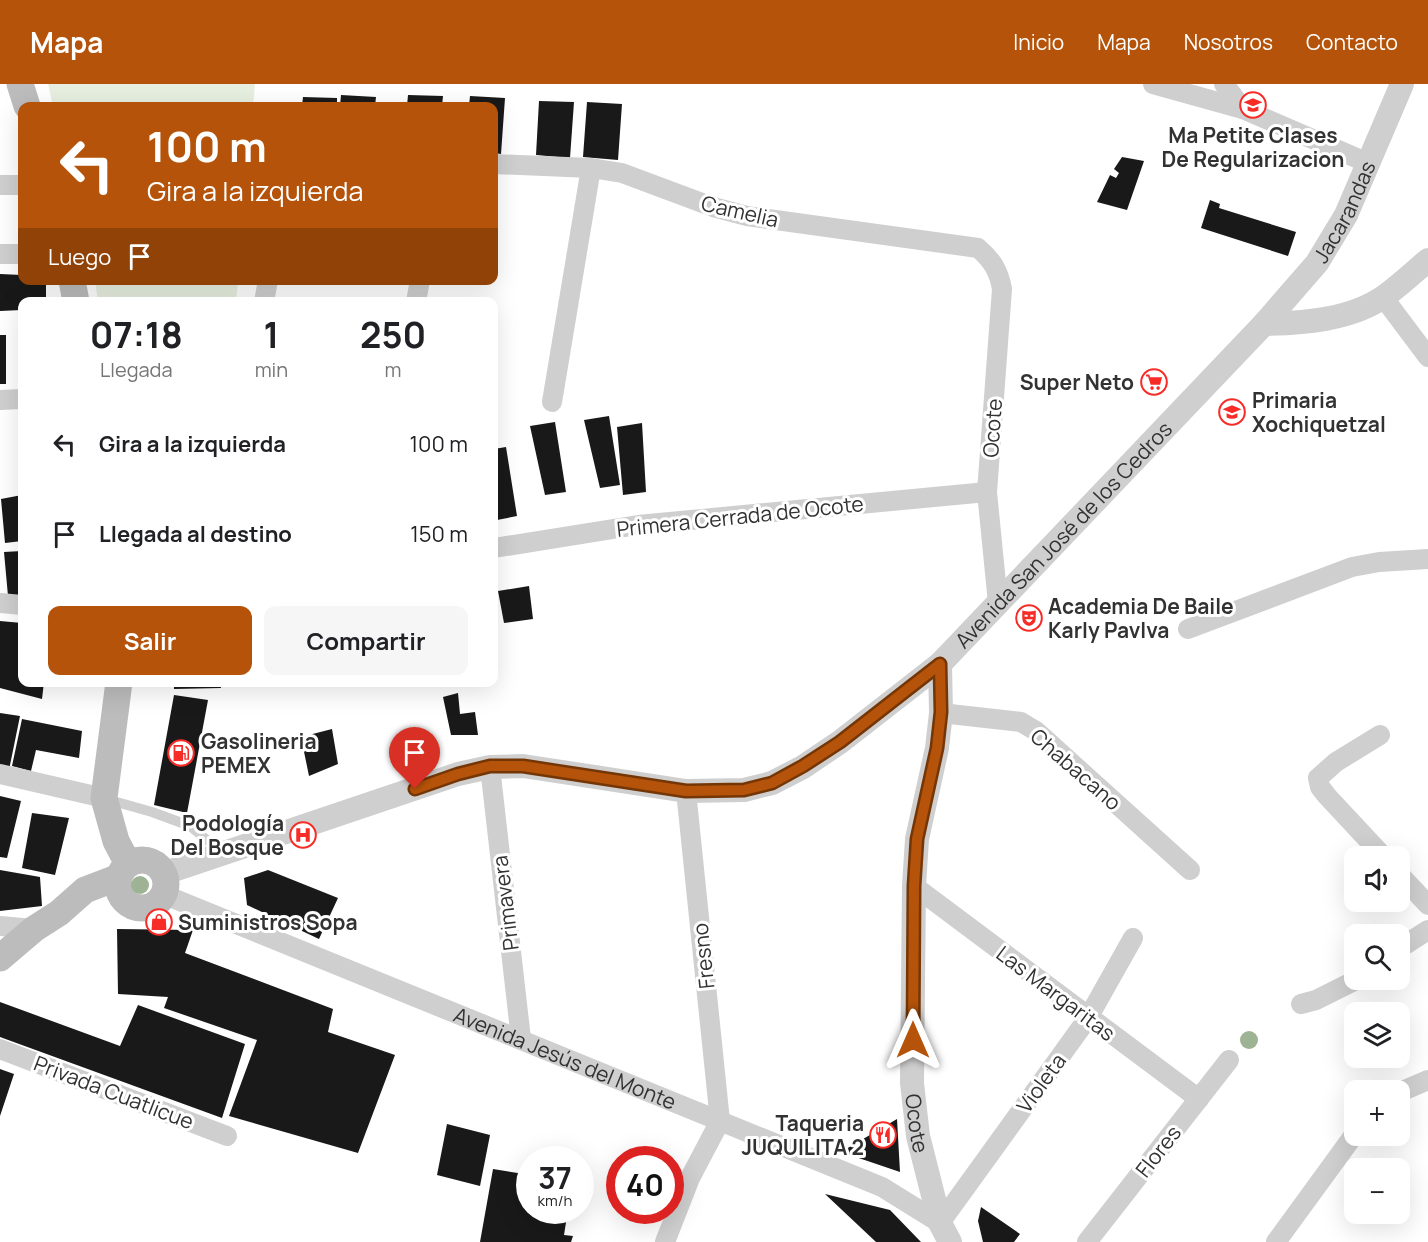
<!DOCTYPE html>
<html lang="es">
<head>
<meta charset="utf-8">
<style>
  :root { --surface:#fff; --page:#f6f6f6; --text:#202124; --muted:#757577; --accent:#b45309 }
  body { margin:0; font-family:Manrope,sans-serif; background:var(--page); color:var(--text); height:100vh; display:flex; flex-direction:column; font-size:22px; white-space:nowrap }
  * { box-sizing:border-box; margin:0 }
  p { font-size:20px; color:var(--muted) }
  .icon { flex:none; width:33px; height:33px; fill:none; stroke:currentColor; stroke-width:2; stroke-linecap:round; stroke-linejoin:round }
  .map { position:relative; flex:1; overflow:hidden }
  .panel { position:absolute; left:18px; top:213px; width:480px; height:390px; display:flex; flex-direction:column; background:var(--surface); border-radius:12px; box-shadow:0 6px 24px #0002 }
  .panel>* { flex:none }
  .hud { position:absolute; left:18px; top:18px; width:480px; height:183px; border-radius:12px; box-shadow:0 6px 24px #0002; background:#b45309; color:#fff; overflow:hidden }
  .fabs { position:absolute; left:1344px; top:762px; display:grid; gap:12px }
  .fabs a { display:grid; place-items:center; width:66px; height:66px; border-radius:12px; background:var(--surface); box-shadow:0 6px 24px #0002; font-size:30px }
  .speed { position:absolute; left:516px; top:1062px; display:flex; gap:12px; font-size:30px; font-weight:700; text-align:center }
  .speed>* { display:grid; place-content:center; width:78px; height:78px; border-radius:50%; background:var(--surface); box-shadow:0 6px 24px #0002; line-height:1 }
  .speed small { font-size:15px; font-weight:400 }
  .speed .limit { border:9px solid #d22; background:#fff; color:#111 }
  .pin { position:absolute; display:grid; place-items:center; width:51px; height:51px; color:#fff; margin:-62px -26px; border-radius:50% 50% 50% 0; rotate:-45deg; box-shadow:0 0 6px #0007 }
  .pin .icon { rotate:45deg }
  .me { position:absolute; width:66px; margin:-33px; rotate:0deg; stroke-linejoin:round; filter:drop-shadow(0 0 4px #0008) }
  .turn { display:flex; align-items:center; gap:21px; height:126px; padding:0 30px; font-size:27px }
  .turn .icon { width:78px; height:78px; stroke-width:2.5 }
  .turn b { display:block; font-size:42px; line-height:51px }
  .then { display:flex; align-items:center; height:57px; padding:0 30px; background:#0003; gap:12px; font-size:22px }
  .eta { display:flex; justify-content:space-evenly; align-items:center; height:102px; text-align:center }
  .eta b { font-size:36px; font-weight:700; line-height:42px }
  .cta { display:flex; gap:12px; margin-top:auto; padding:12px 30px }
  .cta a { flex:1; height:69px; border-radius:12px; background:var(--accent); color:#fff; font-size:24px; font-weight:700; line-height:69px; text-align:center }
  .cta a+a { background:var(--page); color:var(--text) }
  ul { padding:0; list-style:none }
  li { display:flex; align-items:center; gap:18px; height:90px; padding:0 30px }
  li div { flex:1 }
  li b { display:block; font-size:22px }
  li em { font-style:normal }
  header { display:flex; align-items:center; gap:36px; box-sizing:border-box; height:84px; padding:0 30px; background:var(--accent); color:#fff }
  header strong { font-size:28px }
  nav { display:flex; gap:33px; margin-inline-start:auto; font-size:21px }
  .map>svg:first-child { display:block }
</style>
</head>
<body>
<header>
<strong>Mapa</strong>
<nav><a>Inicio</a><a>Mapa</a><a>Nosotros</a><a>Contacto</a></nav>
</header>
<div class="map">
<svg width="1428" height="1158" viewBox="0 0 1428 1158">
  <rect width="100%" height="100%" fill="#fff"/>
  <path fill="#e7f0e0" d="M48,0H255L253,22H53Z
    M95,197V196L238,197L236,218L98,217Z"/>
  <path fill="#191919" d="M341,11L376,13L375,22H340Z
    M408,11L443,12L442,22H407Z
    M470,12L505,14L501,70L494,69V22H469Z
    M303,13L337,14V22H302Z
    M539,17L574,18L570,74L536,71Z
    M587,18L622,20L618,76L583,73Z
    M1122,73L1144,77L1127,126L1097,118L1110,91L1116,94L1119,89L1114,85Z
    M1210,116L1220,120L1219,124L1296,148L1288,172L1201,144Z
    M0,190L22,191V196H46V218H22V226L0,227Z
    M0,251H6V300H0Z
    M609,332L620,401L600,404L584,336Z
    M555,338L566,408L545,411L530,342Z
    M642,339L646,408L623,411L617,343Z
    M506,363L517,432L497,436L494,421V365Z
    M22,411V457L5,459L1,415Z
    M22,467V511L8,512L4,468Z
    M529,502L533,535L504,539L498,507Z
    M0,537L22,539V598H44L42,615L0,604Z
    M174,598H220L221,604L174,605Z
    M458,609L460,630L475,628L478,651H451L443,613Z
    M174,611L208,616L187,729L154,721Z
    M0,629L20,632L9,686L0,685Z
    M22,635L82,647L79,674L36,666L31,687L12,682Z
    M332,645L338,680L309,692L301,653Z
    M0,712L21,717L7,774L0,773Z
    M32,729L69,734L55,791L22,784Z
    M0,786L40,793L42,822L0,827Z
    M268,786L338,814L319,855L247,821L244,794Z
    M117,845L193,846L185,869L333,925L328,948L395,971L358,1069L229,1032L257,956L164,924L168,913L118,910Z
    M0,918L120,962L138,921L245,960L222,1034L0,953Z
    M0,985L14,990L0,1032Z
    M897,1035L900,1088L841,1068Z
    M447,1040L490,1051L480,1102L437,1091Z
    M493,1085L524,1090L519,1104L530,1105V1126H554V1131L567,1132L564,1151L573,1152L571,1158H480Z
    M825,1110L890,1126L921,1158H876Z
    M981,1123L1020,1150L1014,1158H983L978,1137Z"/>
  <g fill="none" stroke-linecap="round" stroke-linejoin="round">
    <path stroke="#cfcfcf" stroke-width="10" d="M106,715L152,728L190,742L223,769"/>
    <g stroke="#cfcfcf" stroke-width="20">
      <path d="M1153,0L1243,25"/>
      <path d="M1224,0L1243,25L1368,79"/>
      <path d="M494,80L591,84L622,89L713,123L747,132L978,164C992,176 999,187 1002,205L987,408L998,519"/>
      <path d="M0,101H22"/>
      <path d="M0,170H22"/>
      <path d="M1383,213L1428,273"/>
      <path d="M264,218L268,196"/>
      <path d="M416,218L420,196"/>
      <path d="M0,316L22,315"/>
      <path d="M552,318L591,84"/>
      <path d="M494,464L638,441L987,408"/>
      <path d="M0,519L22,521"/>
      <path d="M1188,545L1352,483L1379,478L1428,475"/>
      <path d="M941,629L1021,638L1036,647L1190,786"/>
      <path d="M1380,651L1336,678L1318,694L1320,703L1327,712L1383,772"/>
      <path d="M490,683L521,955"/>
      <path d="M0,690L104,714"/>
      <path d="M1400,791L1428,821"/>
      <path d="M914,802L1199,1015"/>
      <path id="s1" d="M165,811L882,1103L940,1139L1088,934L1133,854"/>
      <path d="M0,842L34,845"/>
      <path d="M1400,864L1428,846"/>
      <path d="M1301,920L1316,916L1356,896"/>
      <path d="M0,965L227,1052"/>
      <path d="M1400,1008L1428,996"/>
      <path d="M665,1158L690,1094L720,1037L686,707"/>
      <path d="M1087,1158L1229,976"/>
      <path d="M1276,1158L1354,1051"/>
    </g>
    <g stroke="#cfcfcf" stroke-width="24">
      <path d="M1264,240C1304,239 1351,236 1385,212C1400,201 1414,188 1428,176"/>
      <path id="s2" d="M940,580L941,629L937,664L917,755L914,802L912,999L918,1052L940,1139L950,1158"/>
      <path id="s3" d="M165,789L458,690L490,683L523,682L686,707L744,706L772,699L803,683L840,658L940,580L1264,240L1317,179L1346,131L1402,0"/>
    </g>
    <path stroke="#bcbcbc" stroke-width="27" d="M20,0L27,22
      M72,196L76,218
      M119,598L104,714L116,757L128,780
      M118 800a24 24 0 1 1 48 0a24 24 0 1 1-48 0Z
      M0,874L34,845L59,829L85,806L119,793"/>
  </g>
  <g fill="#9eb393">
    <circle cx="140" cy="801" r="9"/>
    <circle cx="1249" cy="956" r="9"/>
  </g>
  <g fill="none" stroke-linecap="round" stroke-linejoin="round">
    <g stroke="#753606" stroke-width="15">
      <path id="route" d="M415,705L458,690L490,682H523L686,707L744,706L772,699L803,682L840,658L940,580L941,628L937,664L917,755L914,802L913,956"/>
    </g>
    <use href="#route" stroke="#b45309" stroke-width="10"/>
  </g>
  <defs>
    <g id="university-ring" transform="scale(1.35)"><circle r="9.5" fill="#fff" stroke="#f72c27" stroke-width="1.5"/><path d="M0-5L7-2L0 1L-7-2ZM-4 1L0 2.5L4 1V4Q0 6-4 4Z" fill="#f72c27"/></g>
    <g id="supermarket-ring" transform="scale(1.35)"><circle r="9.5" fill="#fff" stroke="#f72c27" stroke-width="1.5"/><path d="M-6-5.5h2.5l.6 2H6L4.5 2H-2.5L-4.4-4H-6ZM-1.5 3.2a1.3 1.3 0 1 0 .1 0ZM3 3.2a1.3 1.3 0 1 0 .1 0Z" fill="#f72c27"/></g>
    <g id="school-ring" transform="scale(1.35)"><circle r="9.5" fill="#fff" stroke="#f72c27" stroke-width="1.5"/><path d="M0-5L7-2L0 1L-7-2ZM-4 1L0 2.5L4 1V4Q0 6-4 4Z" fill="#f72c27"/></g>
    <g id="theatre-ring" transform="scale(1.35)"><circle r="9.5" fill="#fff" stroke="#f72c27" stroke-width="1.5"/><path d="M-5-5.5Q0-4 5-5.5V0Q5 5 0 6Q-5 5-5 0ZM-3.3-2.5H-1v1.5H-3.3ZM1-2.5H3.3v1.5H1ZM-2.8 1Q0 5.5 2.8 1Z" fill="#f72c27"/></g>
    <g id="fuel-ring" transform="scale(1.35)"><circle r="9.5" fill="#fff" stroke="#f72c27" stroke-width="1.5"/><path d="M-5.5-6h7V0h2V4h1.3V-2.5L3-4.5l.8-.8L6-3V5H2.5V1h-1V6h-7ZM-4.2-4.7v3.2H.2V-4.7Z" fill="#f72c27"/></g>
    <g id="hospital-ring" transform="scale(1.35)"><circle r="9.5" fill="#fff" stroke="#f72c27" stroke-width="1.5"/><path d="M-5-5h3v3.5h4V-5h3V5h-3V1.5h-4V5h-3Z" fill="#f72c27"/></g>
    <g id="shop-ring" transform="scale(1.35)"><circle r="9.5" fill="#fff" stroke="#f72c27" stroke-width="1.5"/><path d="M-5-2.5h2.3a2.7 3.5 0 0 1 5.4 0H5L5.5 6h-11ZM-1.5-2.5h3a1.5 2.3 0 0 0-3 0Z" fill="#f72c27"/></g>
    <g id="restaurant-ring" transform="scale(1.35)"><circle r="9.5" fill="#fff" stroke="#f72c27" stroke-width="1.5"/><path d="M-5-6h1v4h1v-4h1v4h1v-4h1v5L-1.5 .5V6h-2V.5L-5-1ZM5-6V6H3V1.5H1.5Q1.5-4 5-6Z" fill="#f72c27"/></g>
  </defs>
  <g fill-rule="evenodd">
    <use href="#university-ring" x="1253" y="21"/>
    <use href="#supermarket-ring" x="1154" y="298"/>
    <use href="#school-ring" x="1232" y="328"/>
    <use href="#theatre-ring" x="1029" y="534"/>
    <use href="#fuel-ring" x="181" y="669"/>
    <use href="#hospital-ring" x="303" y="751"/>
    <use href="#shop-ring" x="159" y="838"/>
    <use href="#restaurant-ring" x="883" y="1051"/>
  </g>
  <g text-anchor="middle" dominant-baseline="central" stroke-width="6" stroke-linejoin="round" paint-order="stroke">
    <g font-size="21" font-weight="bold" fill="#323232" stroke="#fff" text-anchor="start">
      <text x="1253" y="51" text-anchor="middle">Ma Petite Clases<tspan x="1253" dy="24">De Regularizacion</tspan></text>
      <text x="1134" y="298" text-anchor="end">Super Neto</text>
      <text x="1252" y="316">Primaria<tspan x="1252" dy="24">Xochiquetzal</tspan></text>
      <text x="1048" y="522">Academia De Baile<tspan x="1048" dy="24">Karly Pavlva</tspan></text>
      <text x="201" y="657">Gasolineria<tspan x="201" dy="24">PEMEX</tspan></text>
      <text x="284" y="739" text-anchor="end">Podología<tspan x="284" dy="24">Del Bosque</tspan></text>
      <text x="178" y="838">Suministros Sopa</text>
      <text x="864" y="1039" text-anchor="end">Taqueria<tspan x="864" dy="24">JUQUILITA 2</tspan></text>
    </g>
    <g font-size="21" fill="#323232" stroke="#fff">
      <text stroke="none"><textPath href="#s3" startOffset="1442">Jacarandas</textPath></text>
      <text transform="translate(740 127) rotate(13)">Camelia</text>
      <text transform="translate(992 344) rotate(-86)">Ocote</text>
      <text transform="translate(740 432) rotate(-6)">Primera Cerrada de Ocote</text>
      <text stroke="none"><textPath href="#s3" startOffset="1012">Avenida San José de los Cedros</textPath></text>
      <text transform="translate(1076 685) rotate(41)">Chabacano</text>
      <text transform="translate(505 819) rotate(-97)">Primavera</text>
      <text transform="translate(703 872) rotate(-96)">Fresno</text>
      <text transform="translate(1056 909) rotate(37)">Las Margaritas</text>
      <text stroke="none"><textPath href="#s1" startOffset="432">Avenida Jesús del Monte</textPath></text>
      <text transform="translate(1041 999) rotate(-54)">Violeta</text>
      <text transform="translate(114 1008) rotate(21)">Privada Cuatlicue</text>
      <text stroke="none"><textPath href="#s2" startOffset="462">Ocote</textPath></text>
      <text transform="translate(1158 1067) rotate(-52)">Flores</text>
    </g>
  </g>
</svg>
<div class="fabs">
<a><svg class="icon" aria-label="sound" viewBox="0 0 24 24"><path d="M4 9h4l5-4v14l-5-4H4zM17 9q2 3 0 6"/></svg></a>
<a><svg class="icon" aria-label="search" viewBox="0 0 24 24"><circle cx="10" cy="10" r="6"/><path d="M15 15l6 6"/></svg></a>
<a><svg class="icon" aria-label="layers" viewBox="0 0 24 24"><path d="M12 4l9 5-9 5-9-5zM3 14l9 5 9-5"/></svg></a>
<a>+</a>
<a>−</a>
</div>
<div class="speed"><div>37<small>km/h</small></div><div class="limit">40</div></div>
<div class="pin" style="left:415px;top:705px;background:#d93025"><svg class="icon" aria-label="arrive" viewBox="0 0 24 24"><path d="M6 21V4h12l-3 4 3 4H6"/></svg></div>
<svg class="me" style="left:913px;top:956px" viewBox="-20 -20 40 40"><path d="M0-17L14 15 0 8-14 15z" fill="#b45309" stroke="#fff" stroke-width="4"/></svg>
<div class="hud">
<div class="turn"><svg class="icon" aria-label="left" viewBox="0 0 24 24"><path d="M17 20v-9H6M10 6l-5 5 5 5"/></svg><div><b>100 m</b>Gira a la izquierda</div></div>
<div class="then">Luego<svg class="icon" aria-label="arrive" viewBox="0 0 24 24"><path d="M6 21V4h12l-3 4 3 4H6"/></svg></div>
</div>
<section class="panel">
<div class="eta">
<div><b>07:18</b><p>Llegada</p></div>
<div><b>1</b><p>min</p></div>
<div><b>250</b><p>m</p></div>
</div>
<ul>
<li><svg class="icon" aria-label="left" viewBox="0 0 24 24"><path d="M17 20v-9H6M10 6l-5 5 5 5"/></svg><div><b>Gira a la izquierda</b></div><em>100 m</em></li>
<li><svg class="icon" aria-label="arrive" viewBox="0 0 24 24"><path d="M6 21V4h12l-3 4 3 4H6"/></svg><div><b>Llegada al destino</b></div><em>150 m</em></li>
</ul>
<div class="cta"><a>Salir</a><a>Compartir</a></div>
</section>
</div>
</body>
</html>
